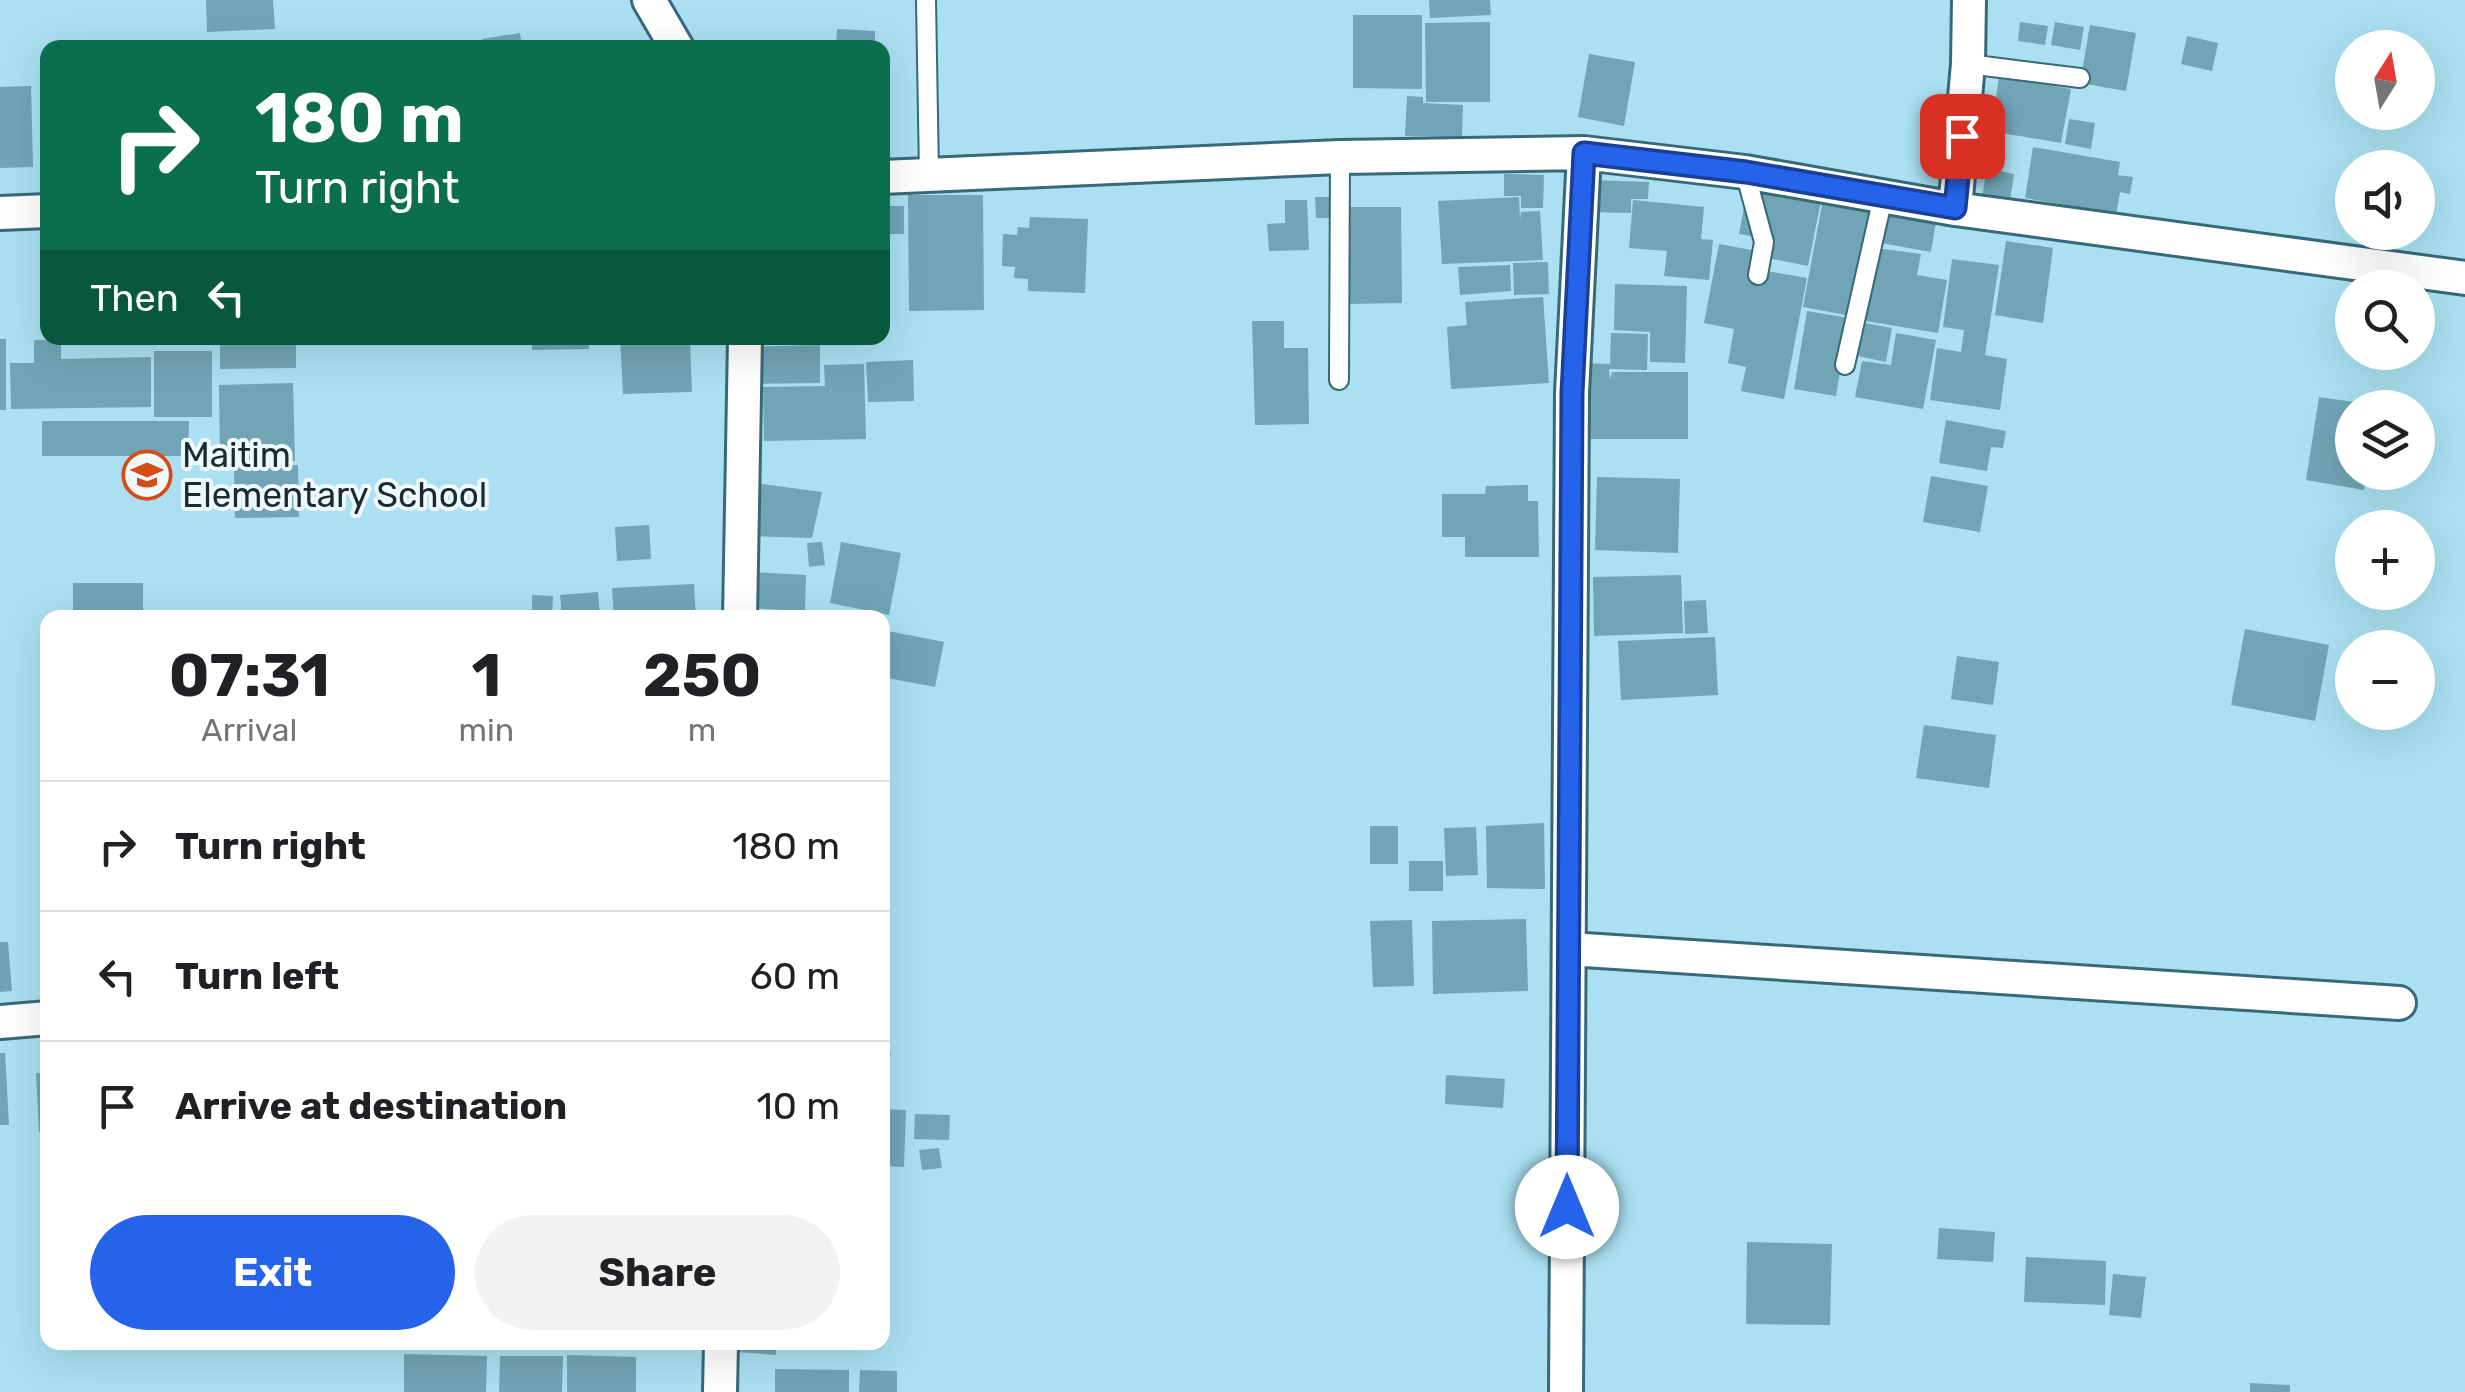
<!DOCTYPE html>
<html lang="en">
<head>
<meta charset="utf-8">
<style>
  :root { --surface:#fff; --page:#f2f2f2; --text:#202124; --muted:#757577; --line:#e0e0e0; --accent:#2563eb }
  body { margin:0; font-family:Rubik,sans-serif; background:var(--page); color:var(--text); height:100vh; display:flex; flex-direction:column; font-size:38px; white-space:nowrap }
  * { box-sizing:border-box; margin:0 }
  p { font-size:32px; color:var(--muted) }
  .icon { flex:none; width:55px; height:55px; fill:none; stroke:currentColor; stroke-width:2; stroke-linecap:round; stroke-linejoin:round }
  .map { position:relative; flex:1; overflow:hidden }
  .drawer { position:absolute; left:40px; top:610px; width:850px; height:740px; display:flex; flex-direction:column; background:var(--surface); border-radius:20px; box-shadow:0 10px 40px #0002 }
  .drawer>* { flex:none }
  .hud { position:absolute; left:40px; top:40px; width:850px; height:305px; border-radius:20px; box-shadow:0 10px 40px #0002; background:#0b6e4f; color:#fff; overflow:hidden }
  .needle { width:65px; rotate:11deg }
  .buttons { position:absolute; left:2335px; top:30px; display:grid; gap:20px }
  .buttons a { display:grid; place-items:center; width:100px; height:100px; border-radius:50%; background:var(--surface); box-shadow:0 10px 40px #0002; font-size:50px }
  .pin { position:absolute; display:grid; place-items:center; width:85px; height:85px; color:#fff; margin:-42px; border-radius:20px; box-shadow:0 5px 15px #0006 }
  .me { position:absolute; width:110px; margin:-55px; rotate:0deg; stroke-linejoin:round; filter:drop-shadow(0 0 8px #0008) }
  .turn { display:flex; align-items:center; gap:35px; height:210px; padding:0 50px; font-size:45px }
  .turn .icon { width:130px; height:130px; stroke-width:2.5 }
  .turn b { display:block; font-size:70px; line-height:85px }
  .then { display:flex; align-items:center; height:95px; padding:0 50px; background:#0003; gap:20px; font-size:38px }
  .eta { display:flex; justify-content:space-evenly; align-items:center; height:170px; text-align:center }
  .eta b { font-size:60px; font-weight:700; line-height:70px }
  .primary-button { display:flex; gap:20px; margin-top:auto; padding:20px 50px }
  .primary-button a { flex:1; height:115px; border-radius:60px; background:var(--accent); color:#fff; font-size:40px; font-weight:700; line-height:115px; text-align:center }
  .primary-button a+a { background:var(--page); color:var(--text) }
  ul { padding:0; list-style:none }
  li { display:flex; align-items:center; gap:30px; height:130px; padding:0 50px; border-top:2px solid var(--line) }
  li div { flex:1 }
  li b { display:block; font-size:38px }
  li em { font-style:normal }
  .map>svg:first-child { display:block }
</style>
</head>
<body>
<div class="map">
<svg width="2465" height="1392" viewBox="0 0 2465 1392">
  <rect width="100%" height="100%" fill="#aae0f1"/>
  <path fill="#71a5b5" d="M206,0H273L275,29L207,32Z
    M1429,0H1490L1491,15L1430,18Z
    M1353,15H1422V89L1353,88Z
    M1490,22V102H1426L1425,23Z
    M2020,22L2048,26L2045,45L2018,41Z
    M2055,22L2084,27L2080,50L2051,45Z
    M2090,25L2136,33L2126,91L2080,83Z
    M837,29L875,31V48H836Z
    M520,33L522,48H484L482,39Z
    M2187,36L2218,43L2212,71L2181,64Z
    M1589,54L1635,62L1624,126L1578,117Z
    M1999,76L2071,89L2061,143L1990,131L1993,115L1972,111L1976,93L1996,97Z
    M31,86L33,167L0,168V87Z
    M1407,96L1423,97V103L1463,105L1462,137L1405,136Z
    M2069,119L2095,123L2091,149L2065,144Z
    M2033,147L2120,162L2118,175L2133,177L2130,194L2120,192L2116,214L2025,198Z
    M1987,168L2014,174L2010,201L1982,196Z
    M1504,174L1544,175L1543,208H1521V196H1504Z
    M1590,180L1649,182L1648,199H1631V213L1589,212Z
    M1748,186L1821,201L1808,266L1758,256L1762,238L1739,234Z
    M1824,194L1876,204L1856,317L1803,307Z
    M908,195H983L984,310L909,311Z
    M1315,197H1333V218H1316Z
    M1519,197L1520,219L1521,212L1540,211L1543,260L1442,264L1438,201Z
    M1285,200H1307L1309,250L1269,251L1267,224L1285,223Z
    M1633,200L1704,207L1701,239L1713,240L1709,280L1664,276L1667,251L1629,248Z
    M882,206H904V234H882Z
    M1348,207H1401L1402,303L1349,304Z
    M1888,207L1937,216L1931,252L1881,243Z
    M1030,217L1088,219L1085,293L1028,291V279L1014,278L1015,267L1002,266L1003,234L1017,235L1018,227L1029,228Z
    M2006,241L2053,248L2043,323L1995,315Z
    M1719,244L1757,251L1752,280L1765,283L1767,271L1807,278L1784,399L1741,391L1746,367L1728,363L1734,329L1704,323Z
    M1876,248L1921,254L1917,275L1947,280L1938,333L1860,320Z
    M1952,259L1999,265L1985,355L2007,359L2000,410L1930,400L1937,348L1961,352L1964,330L1943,327Z
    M1548,262L1549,294L1514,295L1513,263Z
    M1510,265L1511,291L1460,295L1458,267Z
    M1615,284L1687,286L1685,363L1650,362V332L1614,330Z
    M1543,297L1549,383L1451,389L1447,327L1467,325L1465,302Z
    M1807,311L1849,318L1836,396L1794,389Z
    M1252,321H1284V348H1308L1309,424L1255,425Z
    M1859,322L1892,328L1886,362L1853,355Z
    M1611,333L1648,334L1647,370L1609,369L1610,380L1612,372H1688V439H1588V380L1581,363L1610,364Z
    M1896,333L1936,340L1923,409L1855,397L1862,361L1891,365Z
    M220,338H296V368L220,369Z
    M532,338H589V349L532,350Z
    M620,338H690L692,392L623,394Z
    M769,338H847V344H769Z
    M0,339H6V410H0Z
    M34,340H61V359L151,357V407L11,409L10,363H34Z
    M820,345V383L747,384V347Z
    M154,351H212V417H154Z
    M913,360L914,401L868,402L866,362Z
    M864,364L866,439L764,441L763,387L825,386L824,365Z
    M293,383L295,461L220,462L219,385Z
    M2319,397L2375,405L2352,408V472H2367L2364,490L2306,480Z
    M1946,420L2006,431L2003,448L1991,447L1987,471L1939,463Z
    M42,421H189L188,456H42Z
    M234,465H298L299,517L235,518Z
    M1931,476L1988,486L1980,532L1923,522Z
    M1597,477L1680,479L1678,553L1595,550Z
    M754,483L822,492L812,538L748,536Z
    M1528,485V501H1538L1539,557H1465V537H1442V494H1485L1486,486Z
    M649,525L651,559L617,561L615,527Z
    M822,542L825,565L809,567L807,543Z
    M841,542L901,553L889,615L830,603Z
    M751,572L806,575L805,611L749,608Z
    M1681,575L1683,633L1594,636L1593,577Z
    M73,583H143V618H73Z
    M694,584L696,618H614L612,588Z
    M598,592L600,618H562L560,595Z
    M532,595L553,596L552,618H532Z
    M1706,600L1708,633L1685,634L1684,601Z
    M2245,629L2329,645L2315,721L2231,705Z
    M883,630L944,642L935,687L882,677Z
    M1715,637L1718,695L1621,700L1618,641Z
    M1957,656L1999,662L1993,705L1951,699Z
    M1924,725L1996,735L1989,788L1916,778Z
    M882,790H889L888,848H882Z
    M41,808H48V851H42Z
    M1544,823L1545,889L1487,888L1486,826Z
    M1370,826H1398V864H1370Z
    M1476,827L1478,875L1446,876L1444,828Z
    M1409,861H1443V891H1409Z
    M1526,919L1528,991L1433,994L1432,921Z
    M1412,920L1414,986L1373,987L1370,921Z
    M0,942H8L12,991L0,992Z
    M884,1022L891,1056L882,1057V1023Z
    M0,1053H5L9,1125H0Z
    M36,1073H48V1132H39Z
    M1446,1075L1505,1079L1503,1108L1445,1104Z
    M882,1109L906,1110L904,1167L882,1166Z
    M915,1114L950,1115L949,1140L914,1139Z
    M939,1148L942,1168L922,1170L919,1150Z
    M1939,1228L1995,1232L1993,1262L1937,1259Z
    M1747,1242L1832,1244L1830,1325L1746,1324Z
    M2026,1257L2106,1261L2105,1305L2024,1302Z
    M2113,1274L2146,1277L2141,1318L2109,1315Z
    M736,1342H776V1355L736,1352Z
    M404,1354L487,1356L486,1392H404Z
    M567,1355L636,1357V1392H567Z
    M500,1356H563L562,1392H499Z
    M775,1369L849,1370V1392H775Z
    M860,1370L897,1371V1392H859Z
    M2250,1383L2290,1385V1392H2250Z"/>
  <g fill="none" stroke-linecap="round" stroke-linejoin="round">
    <g stroke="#376a79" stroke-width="22">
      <path id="lane" d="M926,0L929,174
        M1968,64L2080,78
        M1745,172L1764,242L1758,275
        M1845,365L1883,197
        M1339,380L1340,157"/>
    </g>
    <g stroke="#376a79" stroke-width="38">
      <path id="street" d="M649,0L677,48
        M882,177L1340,157L1584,153L1745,172L1955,209L2465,278
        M1955,209L1968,64L1969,0
        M0,213L48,211
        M740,618L745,338
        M1569,949L2399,1003
        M0,1022L48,1018
        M720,1392L721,1342
        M1566,1392L1572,393L1584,153"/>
    </g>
    <use href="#lane" stroke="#fff" stroke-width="18"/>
    <use href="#street" stroke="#fff" stroke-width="32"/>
  </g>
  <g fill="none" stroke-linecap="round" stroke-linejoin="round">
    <g stroke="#184099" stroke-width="25">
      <path id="route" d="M1567,1207L1572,393L1584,153L1746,172L1955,208L1962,136"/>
    </g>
    <use href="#route" stroke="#2563eb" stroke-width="18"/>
  </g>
  <defs>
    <g id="school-ring" transform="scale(2.5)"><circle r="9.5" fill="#eff9fc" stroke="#d34d14" stroke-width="1.5"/><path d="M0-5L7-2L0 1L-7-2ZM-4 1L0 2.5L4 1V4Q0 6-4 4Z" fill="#d34d14"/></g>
  </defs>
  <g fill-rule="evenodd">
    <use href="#school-ring" x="147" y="475"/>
  </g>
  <g text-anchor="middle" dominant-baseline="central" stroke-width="8" stroke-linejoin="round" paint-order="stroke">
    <g font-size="35" fill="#162c32" stroke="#eff9fc" text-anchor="start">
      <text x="182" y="455">Maitim<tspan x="182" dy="40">Elementary School</tspan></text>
    </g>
  </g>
</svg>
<div class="buttons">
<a><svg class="needle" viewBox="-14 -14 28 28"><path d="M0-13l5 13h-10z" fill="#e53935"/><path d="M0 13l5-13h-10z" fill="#757577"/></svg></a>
<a><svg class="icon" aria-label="sound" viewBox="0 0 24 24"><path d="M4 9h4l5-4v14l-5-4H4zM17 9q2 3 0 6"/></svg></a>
<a><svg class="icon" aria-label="search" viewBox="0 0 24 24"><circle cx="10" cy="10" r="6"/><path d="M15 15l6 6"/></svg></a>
<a><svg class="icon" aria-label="layers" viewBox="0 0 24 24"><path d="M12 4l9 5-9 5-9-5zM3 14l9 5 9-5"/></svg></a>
<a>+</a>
<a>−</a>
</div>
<div class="pin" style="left:1962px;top:136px;background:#d93025"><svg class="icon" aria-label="arrive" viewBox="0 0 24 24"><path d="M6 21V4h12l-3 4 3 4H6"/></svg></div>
<svg class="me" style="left:1567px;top:1207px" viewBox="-20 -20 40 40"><circle r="19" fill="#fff"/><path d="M0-13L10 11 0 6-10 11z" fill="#2563eb"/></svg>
<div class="hud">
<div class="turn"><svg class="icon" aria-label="right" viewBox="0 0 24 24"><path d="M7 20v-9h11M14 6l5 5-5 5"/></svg><div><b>180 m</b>Turn right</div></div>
<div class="then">Then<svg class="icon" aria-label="left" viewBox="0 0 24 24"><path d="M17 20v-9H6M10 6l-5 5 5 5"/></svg></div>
</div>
<section class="drawer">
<div class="eta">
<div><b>07:31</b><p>Arrival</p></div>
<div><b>1</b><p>min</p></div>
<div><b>250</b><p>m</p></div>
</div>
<ul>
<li><svg class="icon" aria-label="right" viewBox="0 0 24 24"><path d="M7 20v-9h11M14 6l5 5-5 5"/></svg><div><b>Turn right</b></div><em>180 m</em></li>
<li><svg class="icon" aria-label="left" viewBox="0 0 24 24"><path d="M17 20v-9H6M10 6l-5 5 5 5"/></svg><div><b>Turn left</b></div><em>60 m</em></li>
<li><svg class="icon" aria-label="arrive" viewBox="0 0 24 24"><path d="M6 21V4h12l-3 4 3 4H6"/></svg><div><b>Arrive at destination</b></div><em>10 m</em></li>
</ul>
<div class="primary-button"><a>Exit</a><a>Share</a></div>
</section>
</div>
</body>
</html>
